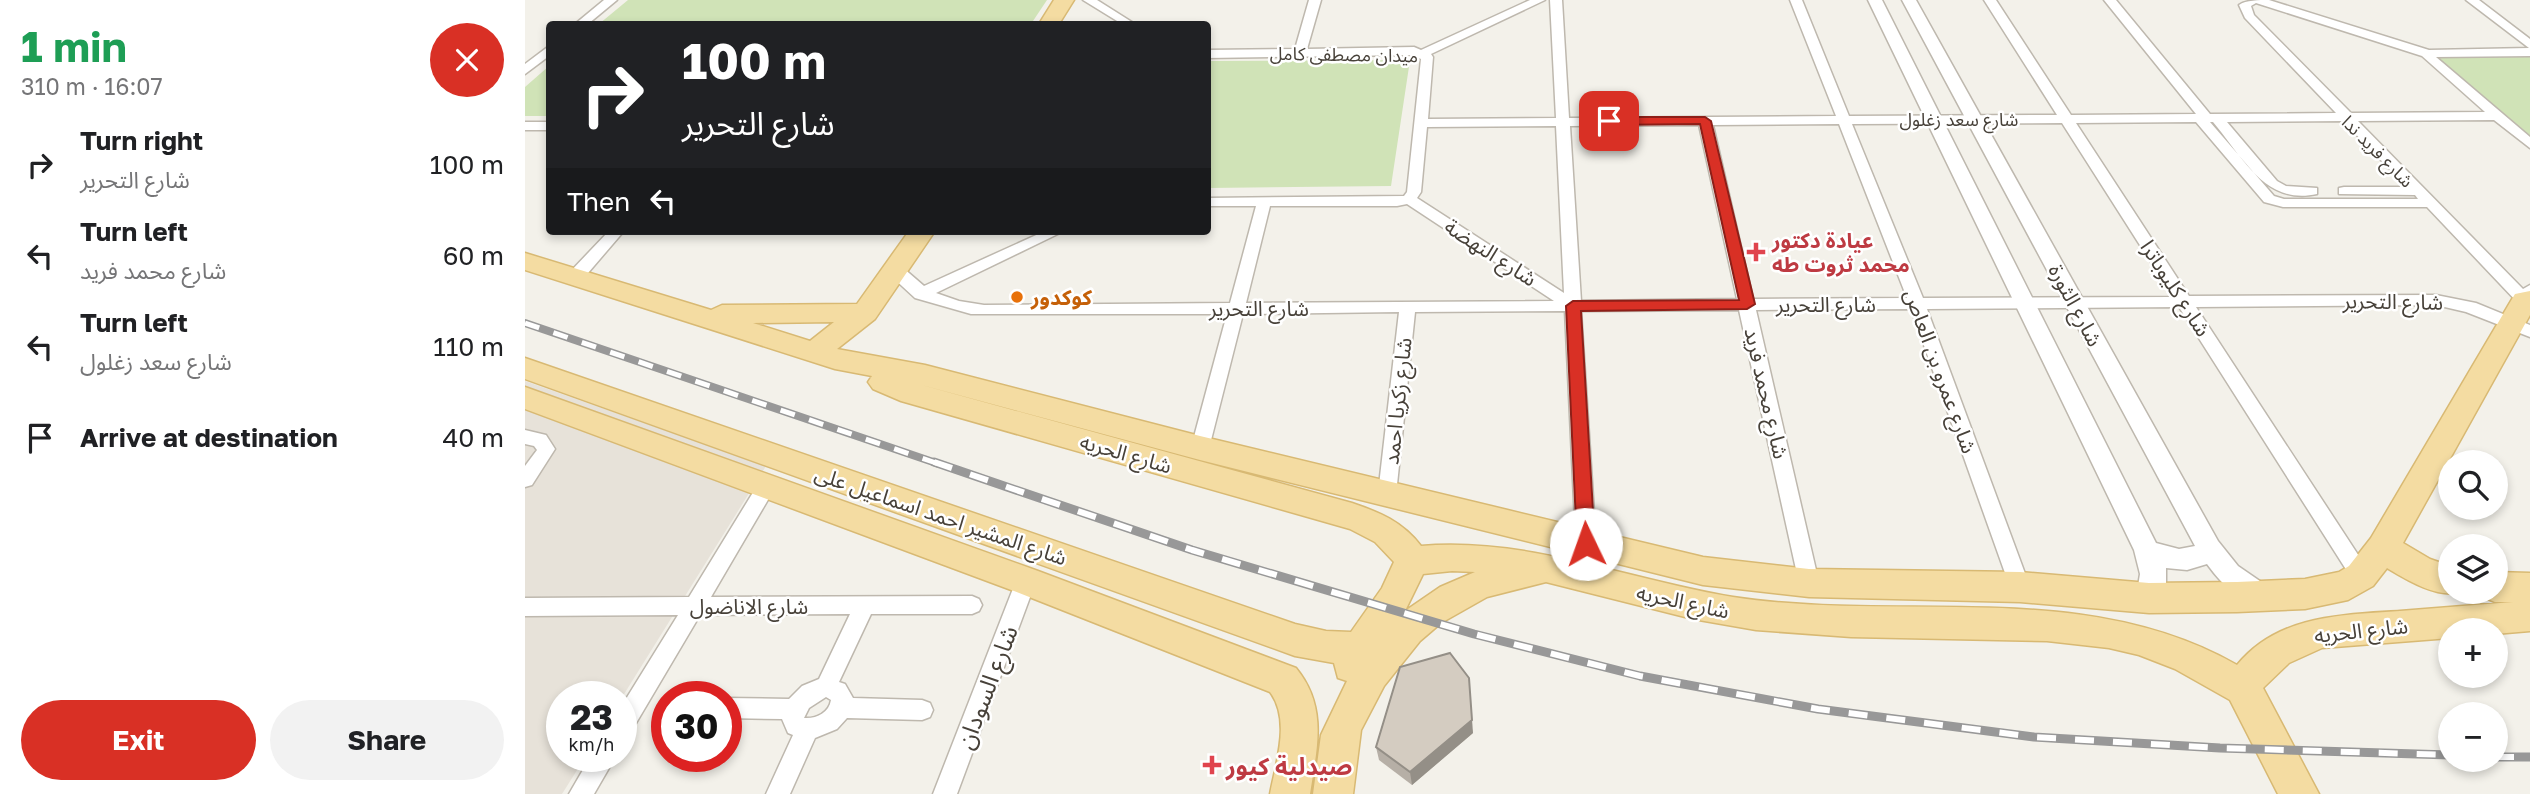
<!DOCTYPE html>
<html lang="en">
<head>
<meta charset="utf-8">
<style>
  :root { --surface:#fff; --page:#f2f2f2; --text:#202124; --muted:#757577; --accent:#d93025 }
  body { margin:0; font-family:"Golos Text","Noto Sans Arabic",sans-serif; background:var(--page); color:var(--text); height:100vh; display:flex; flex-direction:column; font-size:26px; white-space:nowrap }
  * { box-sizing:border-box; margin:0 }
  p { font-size:23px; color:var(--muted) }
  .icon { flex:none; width:38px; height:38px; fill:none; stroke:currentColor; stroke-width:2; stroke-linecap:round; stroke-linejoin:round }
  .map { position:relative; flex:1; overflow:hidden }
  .details { display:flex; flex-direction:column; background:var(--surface); width:525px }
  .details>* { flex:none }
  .top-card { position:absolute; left:21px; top:21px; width:665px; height:214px; border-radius:7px; box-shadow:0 4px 10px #0003; background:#202124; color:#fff; overflow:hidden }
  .tools { position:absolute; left:1913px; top:450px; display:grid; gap:14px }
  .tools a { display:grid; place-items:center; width:70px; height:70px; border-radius:50%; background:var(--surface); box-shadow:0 4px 10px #0003; font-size:35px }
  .speed { position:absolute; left:21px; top:681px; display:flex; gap:14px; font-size:35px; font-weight:700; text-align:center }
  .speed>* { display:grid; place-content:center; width:91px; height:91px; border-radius:50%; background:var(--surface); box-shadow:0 4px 10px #0003; line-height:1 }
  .speed small { font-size:18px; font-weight:400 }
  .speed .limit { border:10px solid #d22; background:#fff; color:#111 }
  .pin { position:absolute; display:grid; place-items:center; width:60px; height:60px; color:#fff; margin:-30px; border-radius:14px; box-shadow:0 4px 10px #0006 }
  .me { position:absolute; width:77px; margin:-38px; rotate:357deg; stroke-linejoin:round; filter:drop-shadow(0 0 5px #0008) }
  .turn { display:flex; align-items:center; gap:24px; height:147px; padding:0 21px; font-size:32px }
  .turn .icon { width:91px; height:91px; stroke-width:2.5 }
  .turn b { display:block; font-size:49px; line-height:60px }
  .then { display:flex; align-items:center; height:66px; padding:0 21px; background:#0003; gap:14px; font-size:26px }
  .round { display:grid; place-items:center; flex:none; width:74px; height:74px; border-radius:37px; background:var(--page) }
  .overview { display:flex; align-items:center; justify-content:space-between; height:119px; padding:0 21px }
  h1 { font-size:42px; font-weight:700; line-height:52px; color:#1e9e55 }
  .button { display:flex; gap:14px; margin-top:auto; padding:14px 21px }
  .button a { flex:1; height:80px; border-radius:42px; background:var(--accent); color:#fff; font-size:28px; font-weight:700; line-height:80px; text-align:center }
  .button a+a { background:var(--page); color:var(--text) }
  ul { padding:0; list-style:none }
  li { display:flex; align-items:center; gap:21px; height:91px; padding:0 21px }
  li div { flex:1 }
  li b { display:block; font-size:26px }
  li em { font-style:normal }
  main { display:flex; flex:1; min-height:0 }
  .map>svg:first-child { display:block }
</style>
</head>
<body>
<main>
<section class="details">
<div class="overview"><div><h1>1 min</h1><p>310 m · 16:07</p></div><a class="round" style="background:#d93025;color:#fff"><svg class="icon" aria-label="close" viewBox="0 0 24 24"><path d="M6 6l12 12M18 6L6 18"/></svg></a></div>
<ul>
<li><svg class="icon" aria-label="right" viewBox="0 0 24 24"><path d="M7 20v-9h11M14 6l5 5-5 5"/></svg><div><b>Turn right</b><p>شارع التحرير</p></div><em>100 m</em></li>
<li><svg class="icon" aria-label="left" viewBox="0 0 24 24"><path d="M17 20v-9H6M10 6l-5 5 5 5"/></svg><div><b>Turn left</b><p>شارع محمد فريد</p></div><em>60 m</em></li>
<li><svg class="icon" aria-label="left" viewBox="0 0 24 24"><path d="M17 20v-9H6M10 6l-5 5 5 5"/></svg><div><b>Turn left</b><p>شارع سعد زغلول</p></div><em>110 m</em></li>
<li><svg class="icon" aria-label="arrive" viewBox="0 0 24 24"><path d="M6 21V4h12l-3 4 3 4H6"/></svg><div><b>Arrive at destination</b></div><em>40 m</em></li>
</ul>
<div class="button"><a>Exit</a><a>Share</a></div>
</section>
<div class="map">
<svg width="2005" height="794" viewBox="0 0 2005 794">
  <rect width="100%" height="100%" fill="#f3f1ea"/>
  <path fill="#e7e2d9" d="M0,381L241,466L96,699V696H37V756H61L37,794H0Z"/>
  <path fill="#d0e3b7" d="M103,0H522L506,24H74Z
    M2005,56V136L1909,57Z
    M885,60L866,186L683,188V61Z
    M24,66V116H0V87Z"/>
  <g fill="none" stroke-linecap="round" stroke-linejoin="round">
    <g stroke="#beb8ae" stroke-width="3">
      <path id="minor" d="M79,0H92L63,24H50Z
        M558,0H572L610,24H597Z
        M784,0H796L782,49L889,47L896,50L1005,0H1020L906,54L908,57L903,119L1031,118L1025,0H1037L1044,118L1311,116L1265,0H1277L1324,116L1532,115L1459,0H1471L1546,115L1671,114L1579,0H1591L1685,114L1811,113L1720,18L1714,5C1721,0 1734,0 1744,0L1904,50L2004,48L1941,0H1954L2005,39V56L1911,57L2005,137V148L1969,120L1833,121L1998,289L2005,285V304H1994L1902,207H1758L1739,202L1671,122L1551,123L1664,296L1911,295L1951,303L2005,325V337L1941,312L1911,305L1671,307L1843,570L1846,576L1843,582L1836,584L1829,582L1654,307L1402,309L1505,587L1502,593L1495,596L1488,593L1485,587L1386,309L1231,310L1294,583L1291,589L1284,592L1277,589L1274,583L1214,310L1056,311L1071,544L1068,550L1061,552L1054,550L1051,544L1040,311L890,312L871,494L869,499L862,501L855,499L853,494L874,312L718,314L684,448L681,453H669L666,448L702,314H446L390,298L365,275L363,271L365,267H377L399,286L520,231H539L411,293L434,301L459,305L705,303L731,206H682V198L879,196L882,192L896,59L887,55L682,58V50L770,49ZM1731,3L1897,56L1960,112L1826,113L1729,15L1726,6ZM1818,121L1882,187H1819L1814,188V194L1890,195L1893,199H1759L1749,196L1685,122H1688C1717,156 1740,206 1792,194V188L1761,186L1752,181L1702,122ZM1537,123L1648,297L1398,298L1327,124ZM1314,124L1382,298L1228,299L1188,125ZM1174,125L1212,299L1056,301L1045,126ZM1031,126L1039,293L892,198L896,192L902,127ZM882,204L1029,301L721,303L745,206H872Z
        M24,46V56L0,74V64Z
        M0,122H24V130H0Z
        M84,231H99L57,280H45L43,276L45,272Z
        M0,430L21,435L30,449L7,485L0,487V466L12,450L9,446L0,444Z
        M242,479L249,481L251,486L186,597L447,596L454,599L457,605L454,611L447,614H346L314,682L320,684L328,698L397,700L405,703L408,710L405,717L397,720L322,718L312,729L290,738L265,794H241L268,735L263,733L257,719L201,718V698L264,699L277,686L294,679L325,614L175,615L104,735L96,738V707L153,615L0,616V598L164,597L235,481ZM301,697L306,700C304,713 291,719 279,718L284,708Z
        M501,573L508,575L511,581L432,794H408L491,581L494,575Z
        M66,756H91L69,794H44Z"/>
    </g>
    <g stroke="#beb8ae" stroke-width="3">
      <path id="tertiary" d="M1343,0H1357L1631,543L1654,549L1670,546L1377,0H1391L1693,541L1713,566L1745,588L1749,596L1745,604C1722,612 1695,582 1682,564L1662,570L1641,568V585L1633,606L1624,609L1615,606L1611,598L1615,574L1609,550Z"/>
    </g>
    <g stroke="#d8b973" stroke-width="3">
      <path id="primary" d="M529,0H549L534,24H514Z
        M384,231H410L350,319L312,349L400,365L675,436L1178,557L1284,569L1495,572L1624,583L1712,582L1780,579L1814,572L1824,566L1846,538L1990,294L2005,291V315L1878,543L1905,559L1925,566V592H1936C1913,599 1882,580 1862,568L1848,586L1823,600L1780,609L1712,612L1624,613L1495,602L1284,597L1178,585L675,460L393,384L827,503C854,512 878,522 896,546C1004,537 1103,580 1208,597C1377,623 1557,577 1712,665C1753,615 1816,615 1875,611C1912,608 1950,605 1988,602H1970L1958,597L1955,592H1970V572L2005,573V631L1970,634V630H1925V638L1797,648L1764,663L1738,688L1794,794H1753L1705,700L1650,669L1614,655L1584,648L1522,641L1326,637L1231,630L1168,619L1021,582L962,597L916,623L895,641L859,686L836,730L828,794H788L796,735L822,681L813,678L809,663L770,656L0,379V358L770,624L801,631L826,632L857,588L869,562L850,542L825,529L376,401L348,389L343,382L347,376L310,369L0,270V253L186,310L197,305L332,304ZM309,322L285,341L228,323ZM927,571L950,572L915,587L880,611L898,574Z
        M0,387L513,571L771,668C803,707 792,748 785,794H745C751,762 766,720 745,692L489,591L0,409Z"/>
    </g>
    <use href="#minor" fill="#fff" fill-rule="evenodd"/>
    <use href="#tertiary" fill="#fff" fill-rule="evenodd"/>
    <use href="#primary" fill="#f4dca2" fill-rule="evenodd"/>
    <g stroke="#989898" stroke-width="8">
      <path id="rail-far1" d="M0,323L414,464"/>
    </g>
    <g stroke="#989898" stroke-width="9">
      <path id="rail" d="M409,462L667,550L949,634L1115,676L1293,709L1509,737L1695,748L1925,755
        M1970,757H2005"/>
    </g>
    <use href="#rail-far1" stroke="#fff" stroke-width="5" stroke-dasharray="15" stroke-linecap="butt"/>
    <use href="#rail" stroke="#fff" stroke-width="6" stroke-dasharray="19" stroke-linecap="butt"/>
  </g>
  <path fill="#b6afa6" d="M948,733L887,785L854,760L851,747Z"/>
  <path fill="#948f87" d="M944,678L948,733L887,785L885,772Z"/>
  <path fill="#d4ccc1" stroke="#948f87" stroke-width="2" d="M925,653L944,678L947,720L885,772L851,747L875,667Z"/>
  <path fill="#d93025" stroke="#8d1f18" stroke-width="2" d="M1180,117L1186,121L1230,304L1222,309L1056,311L1070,544L1068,549L1061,551L1055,549L1052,544L1041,306L1048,301L1214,300L1175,124L1084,125L1078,121L1084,117Z"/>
  <g fill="#e0444e" stroke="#fff" stroke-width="2.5">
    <path d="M1227.5 241.5h7v7h7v7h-7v7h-7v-7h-7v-7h7z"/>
    <path d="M683.5 754.5h7v7h7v7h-7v7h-7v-7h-7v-7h7z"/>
  </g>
  <circle fill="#e8710a" stroke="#fff" stroke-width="2.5" cx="492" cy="297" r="7"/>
  <g text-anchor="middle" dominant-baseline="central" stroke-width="5" stroke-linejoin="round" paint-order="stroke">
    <g font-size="18" fill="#474139" stroke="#fff">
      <text transform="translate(819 54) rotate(1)">ميدان مصطفى كامل</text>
      <text x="1434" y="119">شارع سعد زغلول</text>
      <text transform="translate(1853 151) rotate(45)">شارع فريد ندا</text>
    </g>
    <g font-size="21" font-weight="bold" fill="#be3a42" stroke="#fff" text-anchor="start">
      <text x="1247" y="240">عيادة دكتور<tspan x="1247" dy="24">محمد ثروت طه</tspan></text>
    </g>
    <g font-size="21" fill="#474139" stroke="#fff">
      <text transform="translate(966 252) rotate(33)">شارع النهضة</text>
      <text transform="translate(1651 288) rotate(57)">شارع كليوباترا</text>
      <text transform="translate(1868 301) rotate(1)">شارع التحرير</text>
      <text x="1301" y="304">شارع التحرير</text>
      <text transform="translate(1551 305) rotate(62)">شارع الثورة</text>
      <text x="734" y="308">شارع التحرير</text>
      <text transform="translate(1416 371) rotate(70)">شارع عمرو بن العاص</text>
      <text transform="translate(1242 393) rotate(77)">شارع محمد فريد</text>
      <text transform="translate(872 401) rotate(-84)">شارع زكريا احمد</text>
      <text transform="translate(601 453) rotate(16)">شارع الحريه</text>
      <text transform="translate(416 515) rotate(19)">شارع المشير احمد اسماعيل على</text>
      <text transform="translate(1158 601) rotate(12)">شارع الحريه</text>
      <text x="224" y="606">شارع الاناضول</text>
      <text transform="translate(1836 630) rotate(-6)">شارع الحريه</text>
    </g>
    <g font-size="21" font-weight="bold" fill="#c56008" stroke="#fff" text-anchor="start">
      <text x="506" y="297">كوكدور</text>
    </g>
    <g font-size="24" fill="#474139" stroke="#fff">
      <text transform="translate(461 687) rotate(-69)">شارع السودان</text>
    </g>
    <g font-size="24" font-weight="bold" fill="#be3a42" stroke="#fff" text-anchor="start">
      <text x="701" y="765">صيدلية كيور</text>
    </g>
  </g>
</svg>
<div class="tools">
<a><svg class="icon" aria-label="search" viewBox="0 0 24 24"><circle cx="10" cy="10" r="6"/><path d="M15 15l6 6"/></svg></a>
<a><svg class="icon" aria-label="layers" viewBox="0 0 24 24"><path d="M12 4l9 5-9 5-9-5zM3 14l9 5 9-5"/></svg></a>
<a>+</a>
<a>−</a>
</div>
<div class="speed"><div>23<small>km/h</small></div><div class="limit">30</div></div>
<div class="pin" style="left:1084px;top:121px;background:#d93025"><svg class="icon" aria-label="arrive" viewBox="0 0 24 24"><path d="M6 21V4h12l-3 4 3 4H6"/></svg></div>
<svg class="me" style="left:1061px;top:544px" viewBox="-20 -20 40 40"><circle r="19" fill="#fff"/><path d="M0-13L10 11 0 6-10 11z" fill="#d93025"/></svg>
<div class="top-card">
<div class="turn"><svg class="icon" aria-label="right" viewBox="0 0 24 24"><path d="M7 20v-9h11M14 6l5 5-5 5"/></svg><div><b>100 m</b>شارع التحرير</div></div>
<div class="then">Then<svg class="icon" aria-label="left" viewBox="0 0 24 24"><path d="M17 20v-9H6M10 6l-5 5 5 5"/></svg></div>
</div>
</div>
</main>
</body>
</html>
